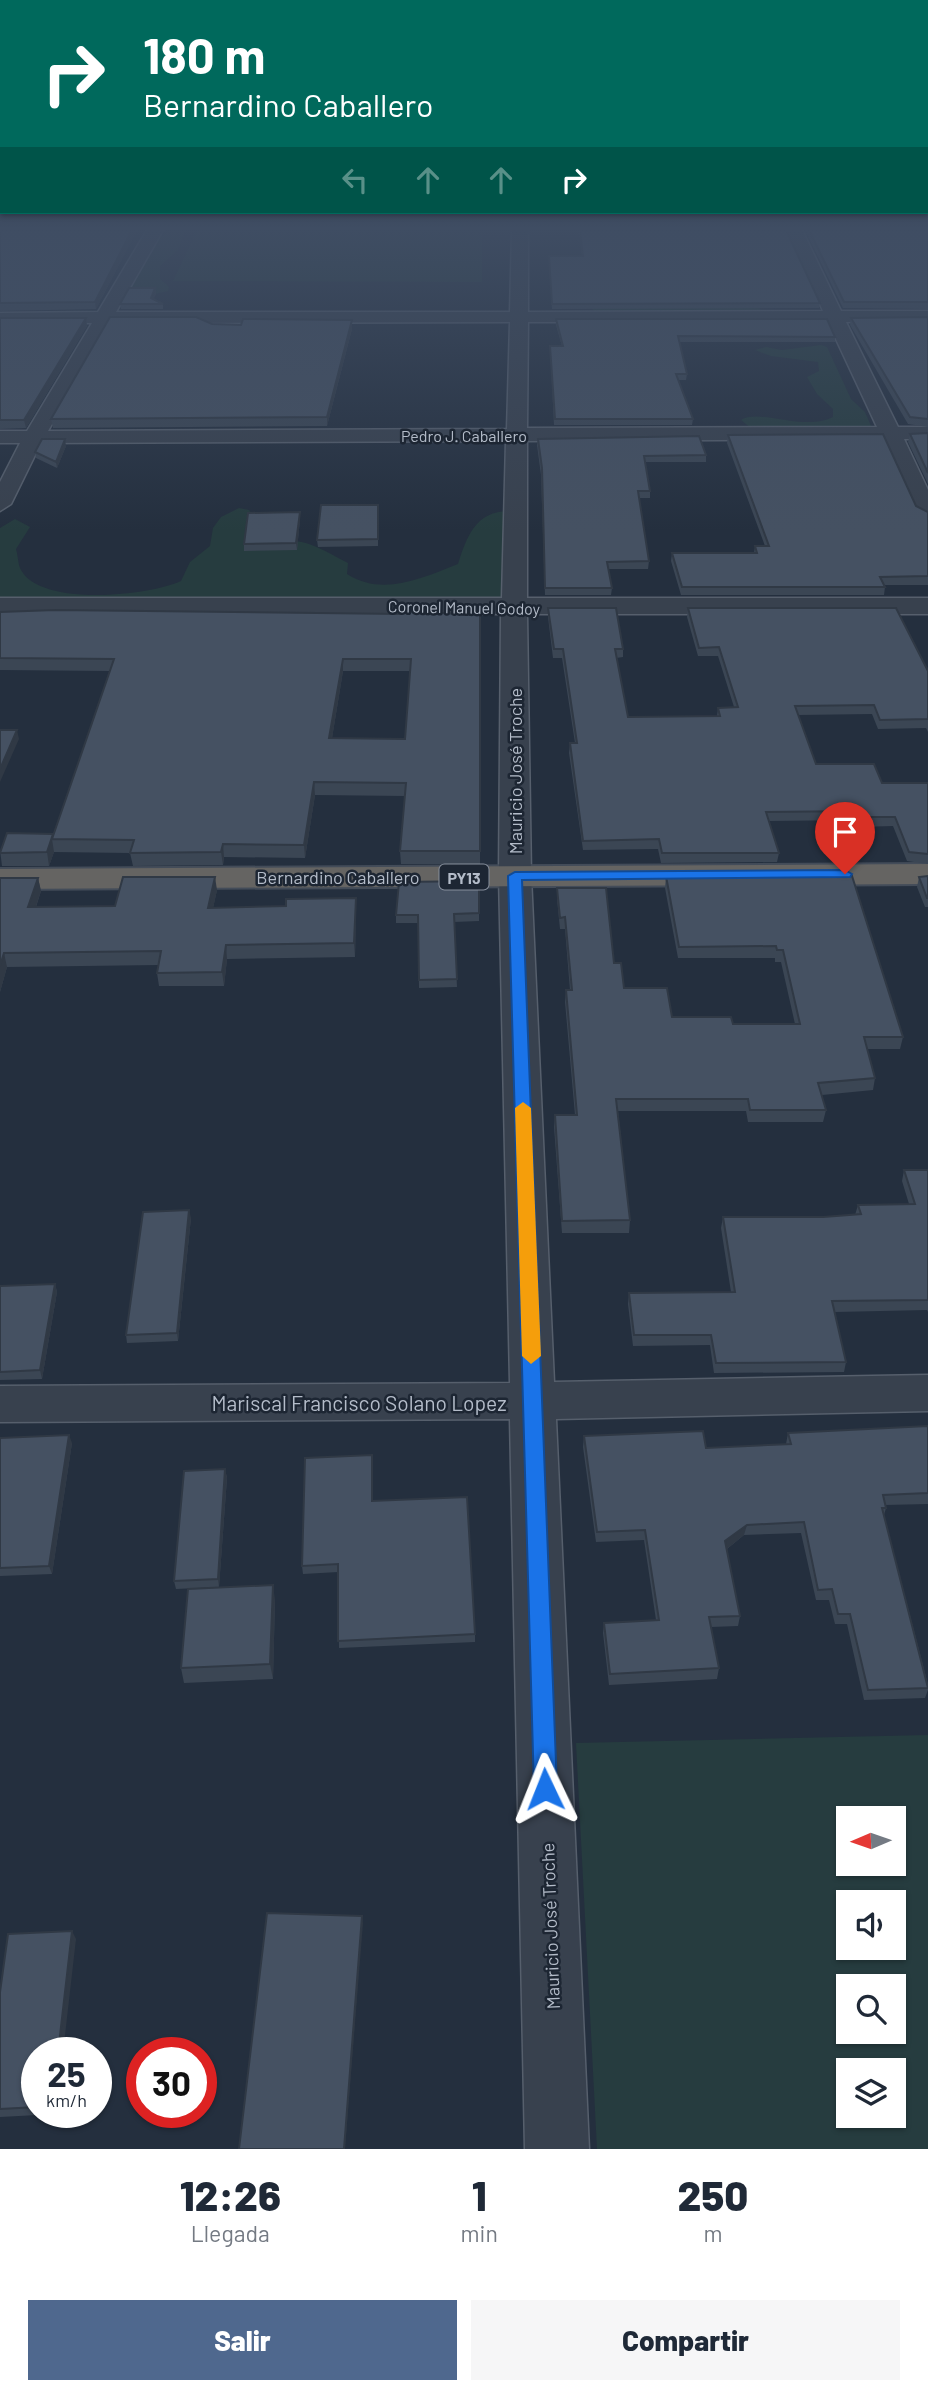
<!DOCTYPE html>
<html lang="es">
<head>
<meta charset="utf-8">
<style>
  :root { --surface:#fff; --page:#f6f6f7; --text:#1f2937; --muted:#747a83; --accent:#4f688e }
  body { margin:0; font-family:Barlow,sans-serif; background:var(--page); color:var(--text); height:100vh; display:flex; flex-direction:column; font-size:26px; white-space:nowrap }
  * { box-sizing:border-box; margin:0 }
  p { font-size:23px; color:var(--muted) }
  .icon { flex:none; width:38px; height:38px; fill:none; stroke:currentColor; stroke-width:2; stroke-linecap:round; stroke-linejoin:round }
  .map { position:relative; height:2149px; overflow:hidden }
  .drawer { display:flex; flex-direction:column; background:var(--surface); flex:1 }
  .drawer>* { flex:none }
  .banner { position:absolute; left:0px; top:0px; width:929px; height:214px; box-shadow:0 2px 5px #0004; background:#00695c; color:#fff; overflow:hidden }
  .needle { width:46px; rotate:268deg }
  .buttons { position:absolute; left:836px; top:1806px; display:grid; gap:14px }
  .buttons a { display:grid; place-items:center; width:70px; height:70px; border-radius:0px; background:var(--surface); box-shadow:0 2px 5px #0004; font-size:35px }
  .speed { position:absolute; left:21px; top:2037px; display:flex; gap:14px; font-size:35px; font-weight:700; text-align:center }
  .speed>* { display:grid; place-content:center; width:91px; height:91px; border-radius:50%; background:var(--surface); box-shadow:0 2px 5px #0004; line-height:1 }
  .speed small { font-size:18px; font-weight:400 }
  .speed .limit { border:10px solid #d22; background:#fff; color:#111 }
  .pin { position:absolute; display:grid; place-items:center; width:60px; height:60px; color:#fff; margin:-72px -30px; border-radius:50% 50% 50% 0; rotate:-45deg; box-shadow:0 0 7px #0007 }
  .pin .icon { rotate:45deg }
  .me { position:absolute; width:77px; margin:-38px; rotate:358deg; stroke-linejoin:round; filter:drop-shadow(0 0 5px #0008) }
  .turn { display:flex; align-items:center; gap:24px; height:147px; padding:0 28px; font-size:32px }
  .turn .icon { width:91px; height:91px; stroke-width:2.5 }
  .turn b { display:block; font-size:49px; line-height:60px }
  .lanes { display:flex; align-items:center; height:66px; padding:0 28px; background:#0003; justify-content:center; gap:35px; direction:ltr }
  .lanes .off { opacity:.35 }
  .eta { display:flex; justify-content:space-evenly; align-items:center; height:119px; text-align:center }
  .eta b { font-size:42px; font-weight:800; line-height:49px }
  .cta { display:flex; gap:14px; margin-top:auto; padding:14px 28px }
  .cta a { flex:1; height:80px; border-radius:0px; background:var(--accent); color:#fff; font-size:28px; font-weight:800; line-height:80px; text-align:center }
  .cta a+a { background:var(--page); color:var(--text) }
  .map>svg:first-child { display:block }
</style>
</head>
<body>
<div class="map">
<svg width="928" height="2149" viewBox="0 0 928 2149">
  <rect width="100%" height="100%" fill="#242f3e"/>
  <path fill="#263c3f" fill-rule="evenodd" d="M169,230H185L178,250L160,266V279L169,287L168,291L155,294L131,290L130,280L153,245Z
    M197,230H482V282L173,281Z
    M585,299L758,307L762,311L607,314L594,311Z
    M821,345L827,347L851,399L865,412L871,426L866,429H752L741,420C759,408 803,432 833,417V409L817,394L807,377L819,371L818,362L771,356L755,350L766,347L782,350Z
    M239,508L249,510L273,540C309,539 317,547 348,563L347,574C383,597 422,578 458,564C467,536 476,510 511,511L505,602L119,610L73,597H59L0,631V528L15,519L30,527L16,549C18,555 18,565 21,570C41,607 149,596 181,581L190,562L210,546L213,528L221,517Z
    M928,1735V2149H597L576,1743ZM849,1818H894V1864H849ZM849,1902H894V1948H849ZM849,1986H894V2032H849ZM849,2070H894V2116H849Z"/>
  <g fill="none" stroke-linecap="round" stroke-linejoin="round">
    <g stroke="#565f6c" stroke-width="3">
      <path id="minor" d="M147,230H163L116,312H510L512,230H528V312L823,311L786,230H802L841,311H928V321L846,322L898,427H928V439H904L928,490V520L917,513L883,439L527,441V598H928V614H527L531,876L554,1382L928,1375V1411L556,1419L589,2149H525L510,1419L0,1422V1386L510,1383L499,876L501,614H0V598H502L506,441L41,443L11,504L0,511V482L20,443H0V431H27L92,323H0V313L98,312ZM510,322L507,429L48,431L110,323ZM528,322H828L877,427L527,428Z"/>
    </g>
    <g stroke="#434c59" stroke-width="4">
      <path id="trunk" d="M928,864V884L0,889V869Z"/>
    </g>
    <use href="#minor" fill="#38414e" fill-rule="evenodd"/>
    <use href="#trunk" fill="#656462" fill-rule="evenodd"/>
  </g>
  <path fill="#3b4654" fill-rule="evenodd" d="M0,230H137L96,309L0,311Z
    M579,230H786L820,303L819,308L552,309L549,261L582,256Z
    M805,230H928V309L843,308Z
    M155,288L156,294L153,299L163,304V309H121L120,304Z
    M928,317V427L908,424L850,325L851,318Z
    M0,318H86L87,326L26,428L0,429Z
    M556,319L835,337V342H679L687,374L686,380H678L693,419L692,425H554L550,346H562L556,325Z
    M352,320V329L327,426L53,428L51,419L212,324L241,325Z
    M928,433V484L908,442L910,434Z
    M728,435L916,506L928,512V585H885V587L884,595H681L671,561L672,553H754L755,546H765L727,443Z
    M538,439L706,455V462H645L650,491V498H639L649,561L648,569H608L612,588L611,595H545L541,475L537,445Z
    M66,446L57,468L36,458L35,452Z
    M378,505V546L318,547L317,540Z
    M300,519L297,550L244,551V544Z
    M548,608L623,649V657L616,658L628,717L717,716L718,708L734,707L718,656H698L687,617L688,608L928,671V732L926,728L878,729L872,714L798,715L816,764L882,783H928V864L907,861L893,826L859,827L856,820L769,821L779,853L777,862L661,863L658,849L583,850L569,753L570,743H575L562,658H553L548,617Z
    M0,612L480,615V864H401L400,851L405,796L315,795L305,858L224,857L223,865L133,866L130,853L54,852L49,866H2L0,850L53,835L110,671L0,670ZM343,671H410L405,739L332,738Z
    M666,876H852L903,1037L900,1049H867L875,1078L873,1090L822,1095L826,1110L823,1122H748L746,1111H618L630,1220L629,1233H562L554,1127L555,1115H575L565,1002L566,990H570L565,929H560L557,899V888L614,963L624,988L672,1017L733,1024H795L781,962H775V958H678L665,888Z
    M928,876V907H925L917,887L919,877Z
    M0,878H38L41,891L36,907L115,906L217,890L213,908L286,906L356,898V912L355,957L227,959L224,986H159L157,973L159,965L7,967L0,992Z
    M479,881V921L454,922L457,987L419,988L418,923H396V915Z
    M904,1170H928V1312L927,1310L835,1312L846,1362L844,1372L714,1373L710,1345L633,1346L628,1304L629,1293L731,1292L721,1228L723,1217H823L855,1215L858,1205L909,1204L902,1181Z
    M191,1218L178,1341L127,1343L126,1335Z
    M55,1284L57,1292L42,1379L0,1380V1286Z
    M928,1426V1504L885,1505L886,1508L884,1515L928,1685V1690L925,1698L864,1700L847,1624H835L829,1600H816L801,1533L744,1535L727,1549L740,1616L738,1626L711,1627L719,1668L717,1679L609,1685L603,1633L604,1623L656,1620L644,1540L596,1542L583,1447L584,1436L706,1448L786,1444L788,1433Z
    M0,1438L72,1443L52,1574L0,1576Z
    M225,1469L227,1478L219,1587L176,1589L174,1581Z
    M373,1501L475,1634V1642L339,1648L338,1572L303,1574L302,1566Z
    M275,1600L273,1679L184,1683L181,1668Z
    M76,1939L37,2053V2112H56V2114L0,2117V1992Z"/>
  <path fill="#303945" d="M132,230H137L96,309L95,302Z
    M155,288L156,294L152,304L151,298Z
    M86,318L87,326L26,428L24,420Z
    M352,320V329L327,426V417Z
    M65,439L66,446L57,468L56,462Z
    M300,512V519L297,550L296,543Z
    M343,659V671L330,751L329,738Z
    M17,730L19,739L0,782V769Z
    M314,782L315,795L305,858L304,845Z
    M52,839L54,852L49,866L47,852Z
    M223,844L224,857L223,865L221,852Z
    M215,877L217,890L210,922L208,908Z
    M38,878L41,891L31,921L28,907Z
    M356,898V912L355,957L354,943Z
    M226,945L227,959L224,986L222,972Z
    M4,953L7,967L0,992V966Z
    M189,1210L191,1218L178,1341L177,1333Z
    M55,1284L57,1292L42,1379L40,1370Z
    M69,1435L72,1443L52,1574L49,1566Z
    M225,1469L227,1478L219,1587L218,1579Z
    M747,1525L744,1535L723,1552L725,1541Z
    M273,1585L275,1600L273,1679L270,1664Z
    M362,1916L363,1923L345,2149H344Z
    M72,1931L76,1939L63,2053H58Z"/>
  <path fill="#455162" stroke="#303945" stroke-width="2" fill-rule="evenodd" d="M0,230H132L95,302L0,303Z
    M580,230H786L820,303L552,304L549,256H583Z
    M809,230H928V302H844Z
    M129,288H155L151,298L163,304H120Z
    M110,317H196L212,324L241,325L243,319L352,320L327,417L51,419Z
    M928,317V419L910,417L851,318Z
    M0,318H86L24,420H0Z
    M556,319H827L835,337L678,336L687,374H676L693,419H555L550,346H563Z
    M928,433V473L910,434Z
    M883,434L916,506L928,512V576L880,577L885,587H682L672,553H757L755,546H769L728,435Z
    M699,436L706,455L644,456L650,491H638L649,561L607,562L612,588H545L542,468L538,439Z
    M42,439H65L56,462L35,452Z
    M321,505H378V539L317,540Z
    M300,512L296,543L244,544L248,513Z
    M548,608H616L623,649H615L628,717L720,716L718,708L738,707L719,647L699,648L688,608H896L928,671V719L880,720L874,705L795,706L816,764H874L882,783H928V854L909,852L895,817H860L858,811L766,812L779,853H662L659,839L583,841L570,743H577L563,649H554Z
    M55,610L401,614V611L480,615V851H400L406,783L314,782L304,845L223,844L221,852L130,853L134,840L52,839L114,659L0,658V612ZM343,659H411L405,739L329,738Z
    M0,730H17L0,769Z
    M7,833L53,834L47,852L0,853Z
    M666,876H852L903,1037H864L875,1078L818,1083L826,1110H750L748,1099H616L630,1220L562,1221L555,1115H577L566,990H572L565,917L560,918L557,888H606L614,963H621L624,988H667L672,1017H731L733,1024H800L783,950H777L776,946L679,947Z
    M928,876V898H927L919,877Z
    M123,877H215L208,908L286,906V899L356,898L354,943L226,945L222,972L157,973L161,951L4,953L0,966V878H38L28,907L115,906Z
    M479,881V913L454,914L457,979L419,980L418,915H396L399,882Z
    M904,1170H928V1300L832,1301L846,1362L716,1363L711,1335H634L629,1293L735,1292L723,1217H823L861,1214L858,1205L915,1204Z
    M189,1210L177,1333L126,1335L143,1212Z
    M55,1284L40,1370L0,1372V1286Z
    M928,1426V1493L883,1495L886,1508H882L928,1688L868,1690L850,1614H838L832,1589L818,1590L804,1522L747,1525L725,1541L740,1616L709,1617L719,1668L610,1674L604,1623L659,1620L645,1530L597,1532L584,1436L703,1431L706,1448L791,1444L788,1433Z
    M69,1435L49,1566L0,1568V1438Z
    M372,1455V1501L467,1497L475,1634L338,1641V1564L302,1566L305,1458Z
    M225,1469L218,1579L174,1581L184,1471Z
    M273,1585L270,1664L181,1668L188,1589Z
    M267,1913L362,1916L344,2149H239Z
    M72,1931L58,2053H37V2107L0,2109V1992L8,1934Z"/>
  <linearGradient id="sky" x2="0" y2="1"><stop stop-color="#141a22"/><stop offset="0.43" stop-color="#3f4d63"/><stop offset="1" stop-color="#3f4d63" stop-opacity="0"/></linearGradient>
  <rect width="928" height="531" fill="url(#sky)"/>
  <path fill="#1a73e8" stroke="#114b97" stroke-width="2" d="M845,870L852,874L850,877L522,880L557,1789L554,1797L545,1801L537,1797L534,1789L508,876L515,872Z"/>
  <path fill="#f59e0b" d="M523,1102L531,1108L541,1356L531,1364L522,1356L515,1108Z"/>
  <g text-anchor="middle" dominant-baseline="central" stroke-width="5" stroke-linejoin="round" paint-order="stroke">
    <g font-size="16" fill="#b4bcc9" stroke="#1d2633">
      <text x="464" y="435">Pedro J. Caballero</text>
      <text transform="translate(464 607) rotate(1)">Coronel Manuel Godoy</text>
    </g>
    <rect fill="#1d2633" stroke="#878f9c" stroke-width="2" x="439.5" y="864.5" width="49" height="25" rx="5"/>
    <g font-size="16" font-weight="bold" fill="#b4bcc9">
      <text x="464" y="877">PY13</text>
    </g>
    <g font-size="18" fill="#b4bcc9" stroke="#1d2633">
      <text transform="translate(515 771) rotate(-90)">Mauricio José Troche</text>
      <text x="338" y="877">Bernardino Caballero</text>
      <text transform="translate(550 1926) rotate(-92)">Mauricio José Troche</text>
    </g>
    <g font-size="21" fill="#b4bcc9" stroke="#1d2633">
      <text x="359" y="1402">Mariscal Francisco Solano Lopez</text>
    </g>
  </g>
</svg>
<div class="buttons">
<a><svg class="needle" viewBox="-14 -14 28 28"><path d="M0-13l5 13h-10z" fill="#e53935"/><path d="M0 13l5-13h-10z" fill="#747a83"/></svg></a>
<a><svg class="icon" aria-label="sound" viewBox="0 0 24 24"><path d="M4 9h4l5-4v14l-5-4H4zM17 9q2 3 0 6"/></svg></a>
<a><svg class="icon" aria-label="search" viewBox="0 0 24 24"><circle cx="10" cy="10" r="6"/><path d="M15 15l6 6"/></svg></a>
<a><svg class="icon" aria-label="layers" viewBox="0 0 24 24"><path d="M12 4l9 5-9 5-9-5zM3 14l9 5 9-5"/></svg></a>
</div>
<div class="speed"><div>25<small>km/h</small></div><div class="limit">30</div></div>
<div class="pin" style="left:845px;top:874px;background:#d93025"><svg class="icon" aria-label="arrive" viewBox="0 0 24 24"><path d="M6 21V4h12l-3 4 3 4H6"/></svg></div>
<svg class="me" style="left:545px;top:1789px" viewBox="-20 -20 40 40"><path d="M0-17L14 15 0 8-14 15z" fill="#1a73e8" stroke="#fff" stroke-width="4"/></svg>
<div class="banner">
<div class="turn"><svg class="icon" aria-label="right" viewBox="0 0 24 24"><path d="M7 20v-9h11M14 6l5 5-5 5"/></svg><div><b>180 m</b>Bernardino Caballero</div></div>
<div class="lanes"><svg class="icon off" aria-label="left" viewBox="0 0 24 24"><path d="M17 20v-9H6M10 6l-5 5 5 5"/></svg><svg class="icon off" aria-label="ahead" viewBox="0 0 24 24"><path d="M12 20V5M6 11l6-6 6 6"/></svg><svg class="icon off" aria-label="ahead" viewBox="0 0 24 24"><path d="M12 20V5M6 11l6-6 6 6"/></svg><svg class="icon" aria-label="right" viewBox="0 0 24 24"><path d="M7 20v-9h11M14 6l5 5-5 5"/></svg></div>
</div>
</div>
<section class="drawer">
<div class="eta">
<div><b>12:26</b><p>Llegada</p></div>
<div><b>1</b><p>min</p></div>
<div><b>250</b><p>m</p></div>
</div>
<div class="cta"><a>Salir</a><a>Compartir</a></div>
</section>
</body>
</html>
